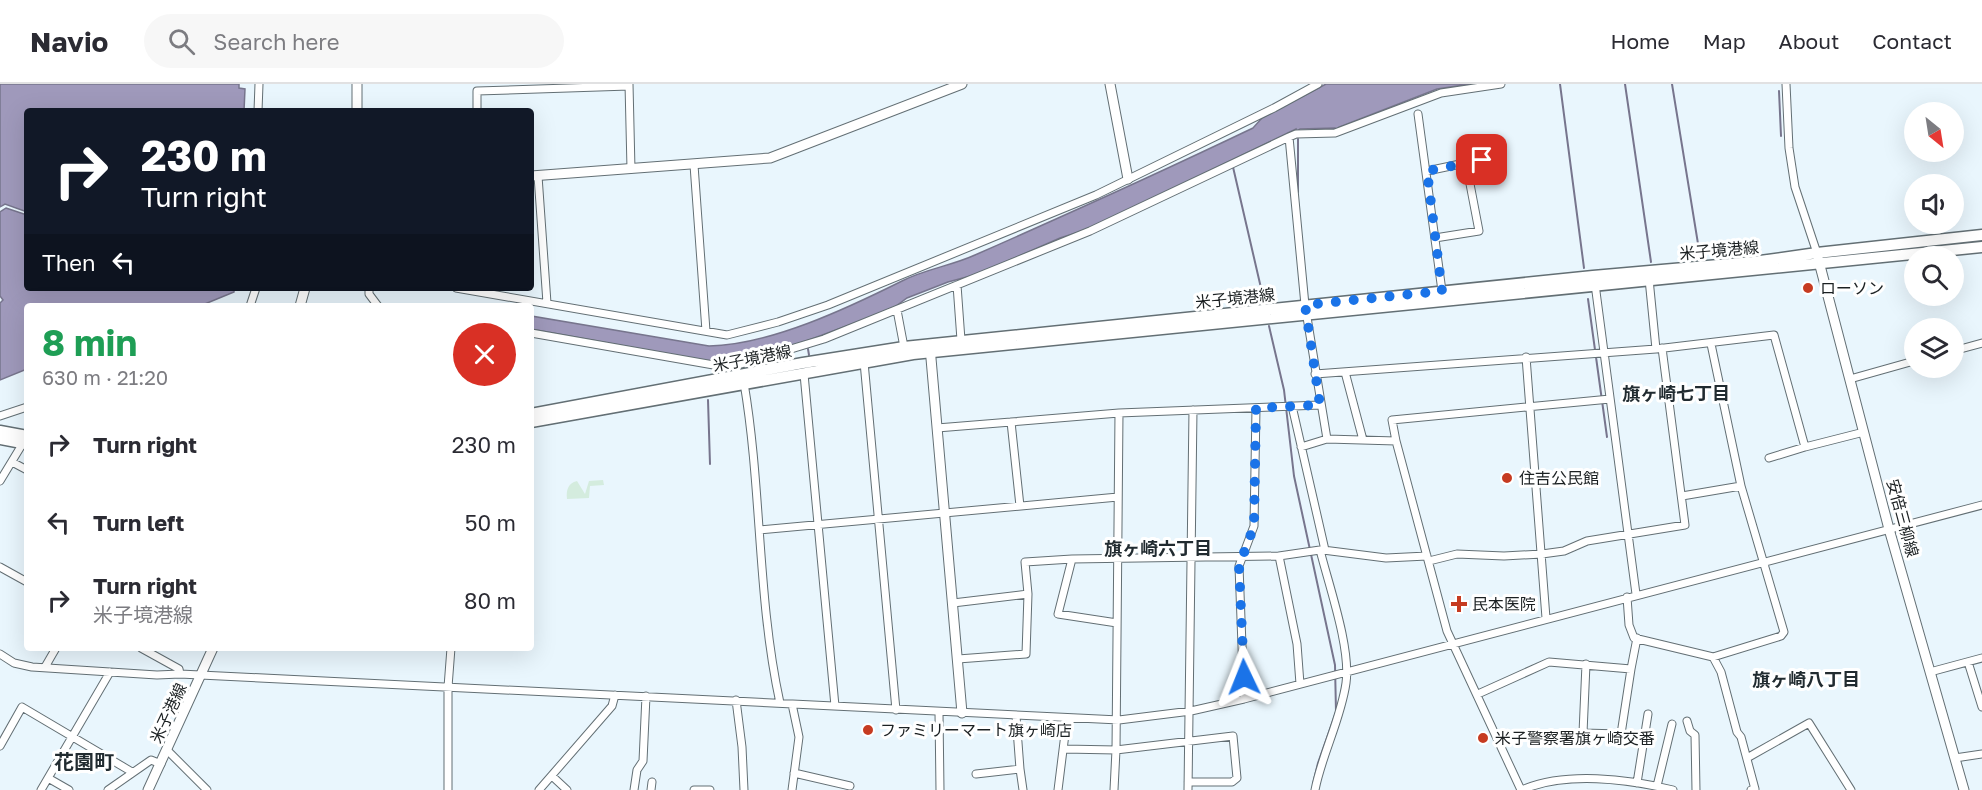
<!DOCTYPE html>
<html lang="en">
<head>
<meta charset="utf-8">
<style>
  :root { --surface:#fff; --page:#f7f7f7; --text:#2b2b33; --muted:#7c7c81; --line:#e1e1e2 }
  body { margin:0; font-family:"Golos Text","Noto Sans JP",sans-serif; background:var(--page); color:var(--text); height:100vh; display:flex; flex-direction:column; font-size:22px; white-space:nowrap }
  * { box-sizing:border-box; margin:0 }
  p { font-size:20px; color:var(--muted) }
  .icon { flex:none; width:33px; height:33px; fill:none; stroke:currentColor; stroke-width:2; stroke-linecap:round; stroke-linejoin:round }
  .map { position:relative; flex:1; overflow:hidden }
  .details { position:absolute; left:24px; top:219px; width:510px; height:348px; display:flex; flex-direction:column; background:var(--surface); border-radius:6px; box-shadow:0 6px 24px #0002 }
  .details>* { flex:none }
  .top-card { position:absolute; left:24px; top:24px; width:510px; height:183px; border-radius:6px; box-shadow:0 6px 24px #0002; background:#111827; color:#fff; overflow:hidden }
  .needle { width:39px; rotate:150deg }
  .fabs { position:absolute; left:1904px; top:18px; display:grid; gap:12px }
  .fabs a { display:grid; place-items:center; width:60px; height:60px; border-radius:50%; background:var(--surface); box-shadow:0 6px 24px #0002; font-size:30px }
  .pin { position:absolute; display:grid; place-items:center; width:51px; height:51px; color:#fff; margin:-26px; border-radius:12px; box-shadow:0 3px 9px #0006 }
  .me { position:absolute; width:66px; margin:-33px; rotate:358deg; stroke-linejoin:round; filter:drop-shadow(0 0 4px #0008) }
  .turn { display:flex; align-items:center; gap:21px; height:126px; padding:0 18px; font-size:27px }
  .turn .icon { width:78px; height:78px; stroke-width:2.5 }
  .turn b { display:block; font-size:42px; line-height:51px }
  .then { display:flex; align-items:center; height:57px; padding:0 18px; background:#0003; gap:12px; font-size:22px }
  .round { display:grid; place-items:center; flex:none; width:63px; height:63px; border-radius:32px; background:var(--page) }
  .summary { display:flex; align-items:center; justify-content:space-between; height:102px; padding:0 18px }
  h1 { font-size:36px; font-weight:700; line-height:45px; color:#1e9e55 }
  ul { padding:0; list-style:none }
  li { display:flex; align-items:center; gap:18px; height:78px; padding:0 18px }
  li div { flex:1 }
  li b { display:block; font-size:22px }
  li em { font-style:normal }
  header { display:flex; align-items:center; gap:36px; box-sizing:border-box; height:84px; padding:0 30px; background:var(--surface); border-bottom:2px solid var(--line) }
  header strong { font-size:28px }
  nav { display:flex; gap:33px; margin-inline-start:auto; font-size:21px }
  .search { width:420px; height:54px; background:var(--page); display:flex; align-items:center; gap:15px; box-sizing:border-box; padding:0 21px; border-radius:33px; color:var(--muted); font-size:22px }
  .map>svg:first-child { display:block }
</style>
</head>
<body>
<header>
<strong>Navio</strong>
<div class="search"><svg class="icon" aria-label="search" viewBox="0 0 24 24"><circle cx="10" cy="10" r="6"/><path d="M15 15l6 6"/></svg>Search here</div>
<nav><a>Home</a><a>Map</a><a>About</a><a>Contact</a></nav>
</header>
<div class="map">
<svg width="1982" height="706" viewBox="0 0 1982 706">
  <rect width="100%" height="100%" fill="#e9f6fd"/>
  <path fill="#d4ecde" d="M603,396L604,401L590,402L589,414L567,415C566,406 568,399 577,397L585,410L589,397Z"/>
  <path fill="#9f99bb" stroke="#77758d" stroke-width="1.5" d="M0,0H239V4L245,5L244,27H27V128L5,120L0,123Z
    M1326,0H1470L1437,5L1339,43L1336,47L1335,44L1300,45L1296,48V45L1092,144L1060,154L978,190L948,198L907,214L892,225L809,256L737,279L707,277L531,245V232L709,262C770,261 848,224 902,197C925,185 951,182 975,171C1068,130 1161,88 1253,44L1262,34Z
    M6,124L27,131V204H234V208L200,222H27V285L0,296V219L3,216L0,212V128Z"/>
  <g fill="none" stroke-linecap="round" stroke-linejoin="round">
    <path stroke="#77758d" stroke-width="2" d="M1560,0L1584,184
      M1625,0L1651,178
      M1672,0L1700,172
      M1779,7L1781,52
      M1298,55V108
      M1233,83L1264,217
      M1588,215L1607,353
      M1269,242L1284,306L1294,392L1335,581L1336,628L1318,679L1313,700
      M808,265L809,271
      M708,316L710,380"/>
    <g stroke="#636f74" stroke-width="9">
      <path id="street" d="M629,0L631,85
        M1786,0L1789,64L1795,103L1817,169
        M258,27L259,0
        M477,27V7L629,2
        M1418,30L1442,207
        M1289,53L1296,50L1335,49L1441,9L1501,0
        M694,81L706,247
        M1427,87L1498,72
        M538,92L547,219
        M1435,154L1479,147L1466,79
        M1649,195L1656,265
        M1595,200L1636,510
        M957,201L961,256
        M369,204V210L378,222
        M456,204L727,251L778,238L828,221L1096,111L1274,24L1318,0
        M250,222L256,204
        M897,226L904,263
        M531,249L725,283L738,281L824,255L1090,147L1289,53L1305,221L1327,355L1396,357L1447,547L1521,706
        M1953,267L1982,259
        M1526,273L1546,534
        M864,278L896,626
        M1345,288L1363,356
        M804,290L835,622
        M1315,290L1656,265L1774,251L1805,363L1864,348
        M1850,295L1914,277
        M744,299C762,405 757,514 780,619
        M1292,322L1325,466
        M1119,329L1116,666L1233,652L1237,694L1232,698H1188
        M0,332L27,323
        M937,344L1011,338
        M1396,357L1392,336L1610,315
        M1301,363L1327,355
        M1769,374L1805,363
        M12,378L27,386
        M0,397L23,359
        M1682,412L1741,402L1711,260
        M1020,422L1011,338L1119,329L1320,321
        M760,446L1118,413
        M1323,466L1386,474L1427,472
        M1279,472L1320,466C1329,502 1351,564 1346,599C1341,635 1322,670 1315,706
        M1072,475L1279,472L1297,560L1300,600
        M1429,477L1457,470L1504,472L1542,470L1564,467L1587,457L1685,441L1662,264
        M0,483L27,498
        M1627,513L1629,541L1634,554L1713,573L1721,588L1737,648L1741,653L1755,705L1751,706
        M953,519L1028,510L1025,478L1072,475L1058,530L1117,539
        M141,564L179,585L180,590
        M0,570L14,579L32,583L157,591L180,590L1119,636L1191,627L1244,615L1982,421
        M1713,573L1781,552L1784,548L1741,402
        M958,575L1026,570L1028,510
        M1968,578L1982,623
        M1586,580L1583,649L1621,650L1631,585
        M45,583L56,564
        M1930,588L1982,574
        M1478,610L1549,578L1631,585L1637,554
        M1244,615L1239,482L1254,442L1256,324
        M736,616L742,663L744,706
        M792,620L799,653L792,706
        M939,629L940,706
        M1687,637L1690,647L1695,651L1696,706
        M0,662L22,623L132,688
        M1064,665L1116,666L1114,706
        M168,667L207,706
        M1747,674L1809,639L1851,706
        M1955,674L1982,670
        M1020,685L1023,706
        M794,689L850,702
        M976,690L1020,685L1016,632
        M552,692L567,706
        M48,694L69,706
        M1637,699L1648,630
        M1657,702L1672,640
        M41,706L110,588
        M108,706L151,676L161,680
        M448,706V603L451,564
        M539,706L612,622L615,611
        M634,706L637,686L643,677L646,612
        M651,706L652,698
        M694,706H710
        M1058,706L1067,634
        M1188,706L1193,326
        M1522,706C1565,687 1628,695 1673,706"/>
    </g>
    <g stroke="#636f74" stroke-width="11">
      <path id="secondary" d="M357,0V27
        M1110,0L1128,95
        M531,92L770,74L962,0
        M1818,174L1889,445L1964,706
        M300,222L305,204
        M930,263L962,629
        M148,706L213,564"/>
    </g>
    <g stroke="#636f74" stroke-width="13">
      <path id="primary" d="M531,330L803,279L904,263L1593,192L1753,178L1817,169L1982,151
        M531,338L913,270L1982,163
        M0,347L27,352
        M0,355L27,360"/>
    </g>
    <use href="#street" stroke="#fff" stroke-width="7"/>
    <use href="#secondary" stroke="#fff" stroke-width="9"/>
    <use href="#primary" stroke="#fff" stroke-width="10"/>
  </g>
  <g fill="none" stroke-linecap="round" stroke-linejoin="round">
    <path stroke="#1a73e8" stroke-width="10" stroke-dasharray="0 18" d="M1244,593L1239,482L1254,442L1256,324L1320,321L1305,221L1442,207L1427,87L1482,76"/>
  </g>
  <g fill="#c63b21" stroke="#fff" stroke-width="2">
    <circle cx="1808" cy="204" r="6"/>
    <circle cx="1507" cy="394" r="6"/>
    <path d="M1456 511h6v6h6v6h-6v6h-6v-6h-6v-6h6z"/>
    <circle cx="868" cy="646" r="6"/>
    <circle cx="1483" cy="654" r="6"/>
  </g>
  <g text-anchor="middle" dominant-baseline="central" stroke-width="6" stroke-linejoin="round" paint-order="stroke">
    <g font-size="16" fill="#1b2022" stroke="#fff">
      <text transform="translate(1719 166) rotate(-5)">米子境港線</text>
      <text transform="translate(1235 214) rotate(-6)">米子境港線</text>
      <text transform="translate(752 274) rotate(-11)">米子境港線</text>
      <text transform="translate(1903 434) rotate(75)">安倍三柳線</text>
      <text transform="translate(168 629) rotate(-65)">米子港線</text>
    </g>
    <g font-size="16" fill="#1b2022" stroke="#fff" text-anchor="start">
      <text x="1820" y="204">ローソン</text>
      <text x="1519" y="394">住吉公民館</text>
      <text x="1472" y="520">民本医院</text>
      <text x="880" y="646">ファミリーマート旗ヶ崎店</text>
      <text x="1495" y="654">米子警察署旗ヶ崎交番</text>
    </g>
    <g font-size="18" font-weight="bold" fill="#212b30" stroke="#fff">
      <text x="1676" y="309">旗ヶ崎七丁目</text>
      <text x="1158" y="464">旗ヶ崎六丁目</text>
      <text x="1806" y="595">旗ヶ崎八丁目</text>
    </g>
    <g font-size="20" font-weight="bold" fill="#212b30" stroke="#fff">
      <text x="84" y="677">花園町</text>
    </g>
  </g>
</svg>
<div class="fabs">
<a><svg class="needle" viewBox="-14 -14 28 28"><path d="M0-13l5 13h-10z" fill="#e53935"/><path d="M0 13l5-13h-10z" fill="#7c7c81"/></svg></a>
<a><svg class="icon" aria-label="sound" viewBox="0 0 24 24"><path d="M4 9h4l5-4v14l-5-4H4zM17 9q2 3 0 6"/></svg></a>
<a><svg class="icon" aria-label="search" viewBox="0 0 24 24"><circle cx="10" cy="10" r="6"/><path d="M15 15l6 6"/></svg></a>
<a><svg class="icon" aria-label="layers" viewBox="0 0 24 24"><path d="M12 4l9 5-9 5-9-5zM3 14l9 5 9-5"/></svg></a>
</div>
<div class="pin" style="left:1482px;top:76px;background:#d93025"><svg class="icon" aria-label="arrive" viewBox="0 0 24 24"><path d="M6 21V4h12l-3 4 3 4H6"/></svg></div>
<svg class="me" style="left:1244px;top:593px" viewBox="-20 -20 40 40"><path d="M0-17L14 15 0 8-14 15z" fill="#1a73e8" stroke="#fff" stroke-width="4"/></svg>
<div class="top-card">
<div class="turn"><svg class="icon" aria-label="right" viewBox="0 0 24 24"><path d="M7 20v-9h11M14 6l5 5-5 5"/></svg><div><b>230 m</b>Turn right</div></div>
<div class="then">Then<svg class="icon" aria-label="left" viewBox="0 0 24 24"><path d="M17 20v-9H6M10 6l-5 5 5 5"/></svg></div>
</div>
<section class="details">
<div class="summary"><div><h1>8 min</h1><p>630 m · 21:20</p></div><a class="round" style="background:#d93025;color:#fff"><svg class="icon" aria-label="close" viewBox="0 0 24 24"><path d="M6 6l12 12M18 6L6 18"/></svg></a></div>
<ul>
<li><svg class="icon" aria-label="right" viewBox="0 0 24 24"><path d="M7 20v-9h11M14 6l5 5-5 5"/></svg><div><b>Turn right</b></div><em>230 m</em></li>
<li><svg class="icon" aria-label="left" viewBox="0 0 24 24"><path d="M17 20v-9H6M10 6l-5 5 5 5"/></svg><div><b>Turn left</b></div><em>50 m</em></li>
<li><svg class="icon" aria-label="right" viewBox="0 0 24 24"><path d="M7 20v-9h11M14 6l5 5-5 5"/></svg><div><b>Turn right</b><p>米子境港線</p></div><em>80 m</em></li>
</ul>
</section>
</div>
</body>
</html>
